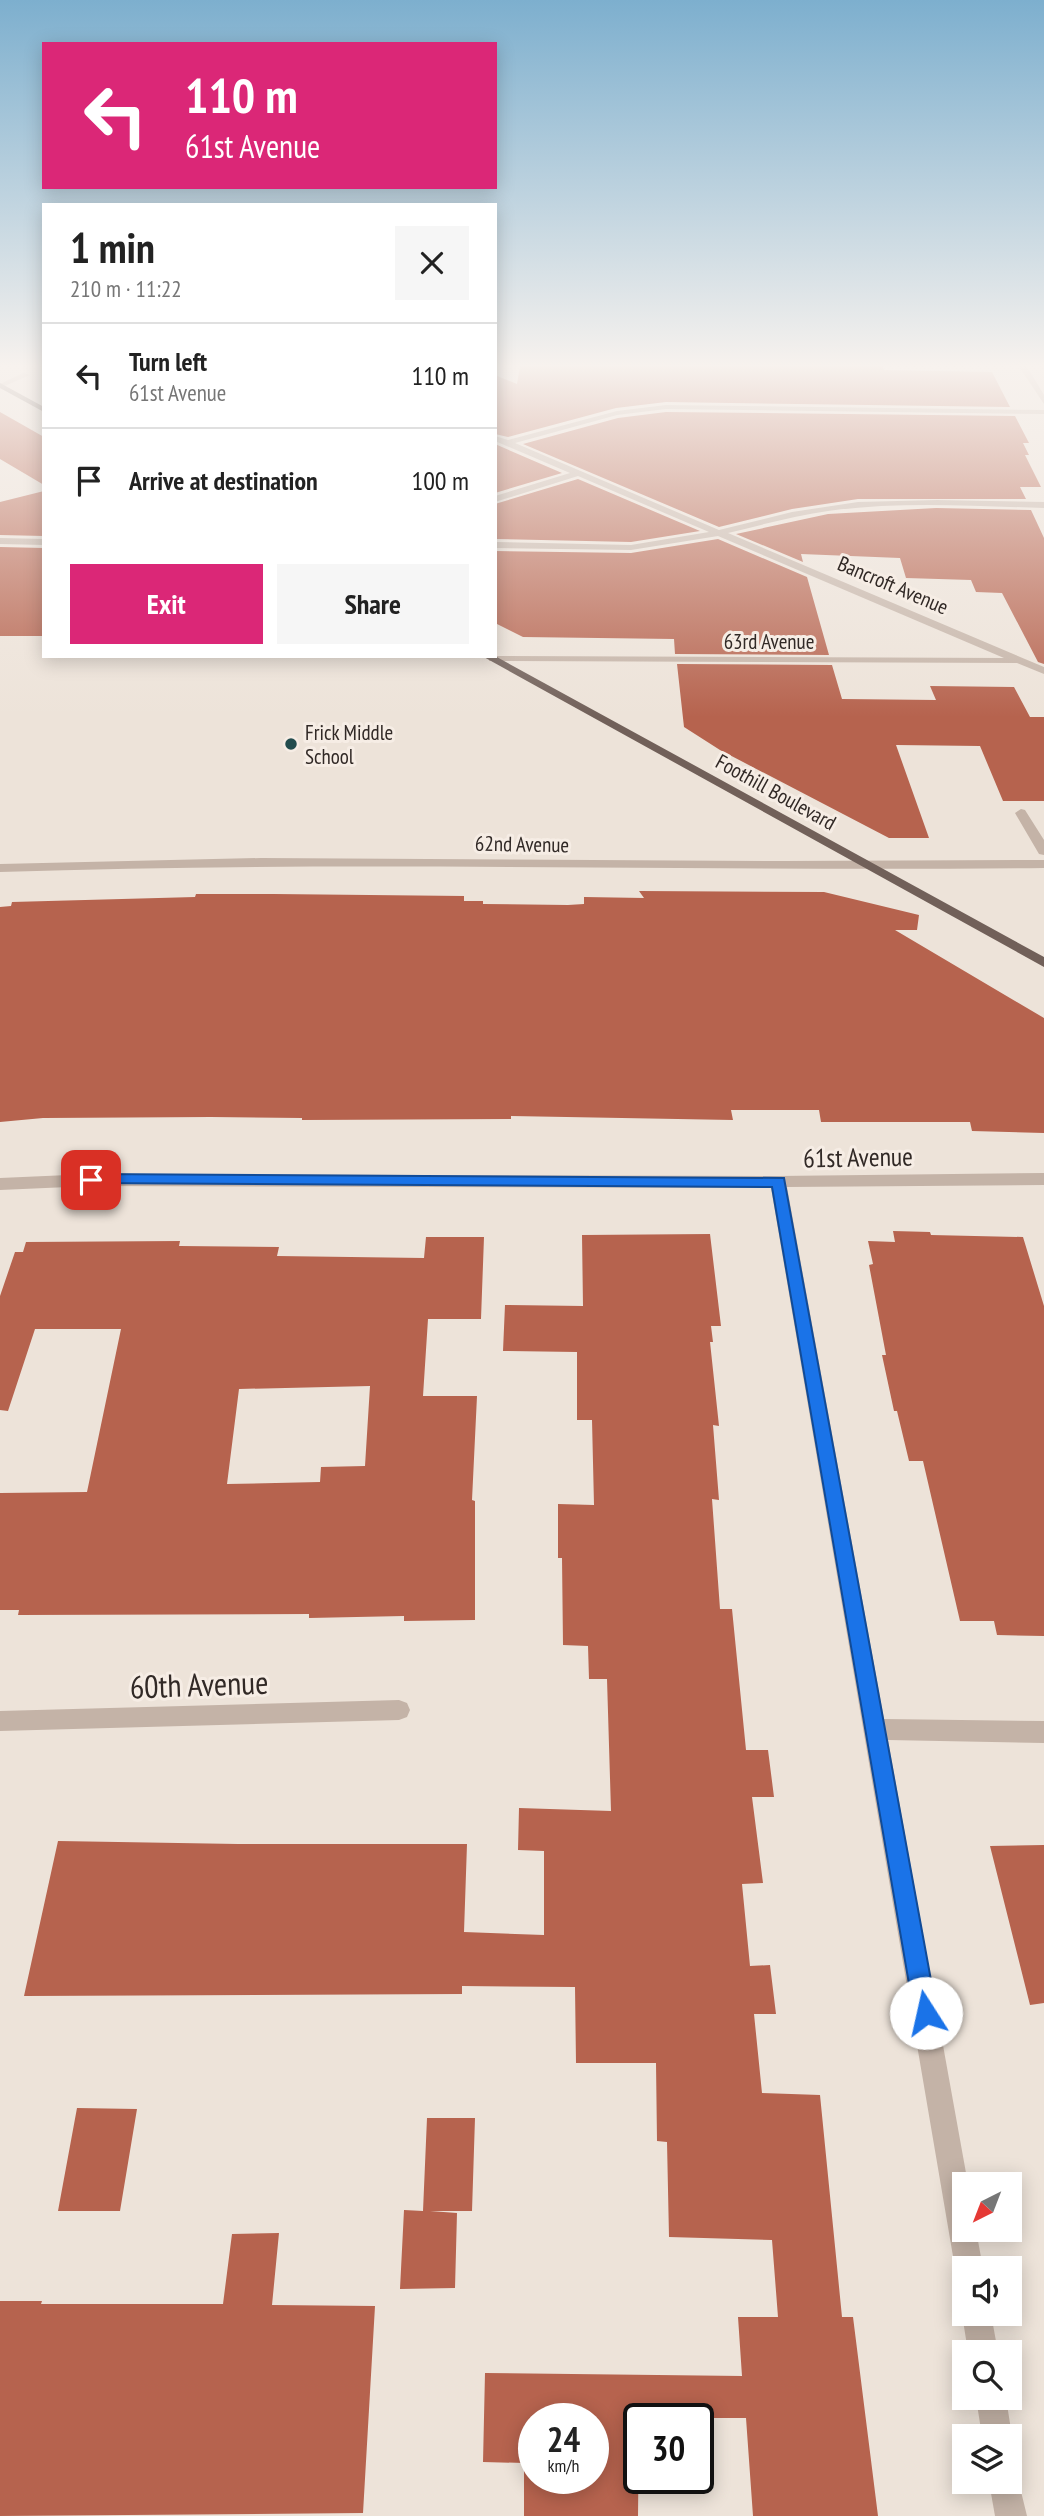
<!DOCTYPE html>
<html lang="en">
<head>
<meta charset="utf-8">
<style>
  :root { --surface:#fff; --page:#f6f6f6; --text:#222; --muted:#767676; --line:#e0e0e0; --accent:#db2777 }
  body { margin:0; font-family:"PT Sans Narrow",sans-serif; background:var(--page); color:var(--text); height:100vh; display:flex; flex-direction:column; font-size:26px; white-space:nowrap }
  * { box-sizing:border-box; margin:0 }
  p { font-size:23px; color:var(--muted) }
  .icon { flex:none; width:38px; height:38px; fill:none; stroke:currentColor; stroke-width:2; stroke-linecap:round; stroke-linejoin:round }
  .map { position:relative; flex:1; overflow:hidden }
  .sheet { position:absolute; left:42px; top:203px; width:455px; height:455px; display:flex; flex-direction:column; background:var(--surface); border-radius:0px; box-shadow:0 4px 18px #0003 }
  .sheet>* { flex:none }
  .guide { position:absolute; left:42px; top:42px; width:455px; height:147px; border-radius:0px; box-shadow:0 4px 18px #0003; background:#db2777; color:#fff; overflow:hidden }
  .needle { width:46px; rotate:222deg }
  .buttons { position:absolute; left:952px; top:2172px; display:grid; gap:14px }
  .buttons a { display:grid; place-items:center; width:70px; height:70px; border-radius:0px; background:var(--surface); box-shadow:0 4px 18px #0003; font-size:35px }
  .speed { position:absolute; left:518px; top:2403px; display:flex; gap:14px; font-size:35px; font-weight:700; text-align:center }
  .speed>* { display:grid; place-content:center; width:91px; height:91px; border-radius:50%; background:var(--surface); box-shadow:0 4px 18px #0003; line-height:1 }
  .speed small { font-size:18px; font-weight:400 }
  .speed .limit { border:4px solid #111; border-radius:10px; background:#fff; color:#111 }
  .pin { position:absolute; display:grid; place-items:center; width:60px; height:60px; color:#fff; margin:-30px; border-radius:14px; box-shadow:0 4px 10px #0006 }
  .me { position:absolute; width:77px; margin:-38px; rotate:350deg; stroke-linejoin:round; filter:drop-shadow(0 0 5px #0008) }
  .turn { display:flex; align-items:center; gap:24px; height:147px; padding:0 28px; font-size:32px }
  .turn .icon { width:91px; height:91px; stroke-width:2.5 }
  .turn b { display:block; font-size:49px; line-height:60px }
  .round { display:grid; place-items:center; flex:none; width:74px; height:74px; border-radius:0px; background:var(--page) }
  .summary { display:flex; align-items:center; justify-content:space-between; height:119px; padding:0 28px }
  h1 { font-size:42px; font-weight:700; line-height:52px }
  .button { display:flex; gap:14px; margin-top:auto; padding:14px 28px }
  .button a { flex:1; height:80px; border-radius:0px; background:var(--accent); color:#fff; font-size:28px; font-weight:700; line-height:80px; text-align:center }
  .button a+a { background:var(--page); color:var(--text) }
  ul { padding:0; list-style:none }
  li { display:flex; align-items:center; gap:21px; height:105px; padding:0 28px; border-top:2px solid var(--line) }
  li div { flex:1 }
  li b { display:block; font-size:26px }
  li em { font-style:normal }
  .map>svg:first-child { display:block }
</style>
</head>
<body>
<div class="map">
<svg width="1044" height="2516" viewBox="0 0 1044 2516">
  <rect width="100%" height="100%" fill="#ede3d9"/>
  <path fill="#b6634e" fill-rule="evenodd" d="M882,365L884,370L992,372L1010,407L666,402L616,408L508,437L495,434V375L517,384L520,366Z
    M0,412L44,437V485L0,459Z
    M666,412L1015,416L1029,443H1023L1029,455H1025L1041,487H1020L1026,499H858L792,509L719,527L523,444L618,418Z
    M495,444L562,473L495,493Z
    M578,479L700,531L631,542L495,539V504Z
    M44,491V536L0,535V502Z
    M936,508L1031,510L1044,538V664L1038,662L1002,593L976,592L971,580L906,578L900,558L801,554L803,562L736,534L828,514Z
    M718,539L807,577L829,655L675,654L674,639L523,637L495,623V551L631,553Z
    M0,547L44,548V636H0Z
    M677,664L832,665L842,699L936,700L930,686L1014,687L1030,717H1044V801H1003L980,746L896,745L929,838H889L720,750L684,727Z
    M639,891L824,892L919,915L917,930H895L1044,1018V1133L972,1131L970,1122H821L819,1110H731L733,1120L511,1116V1119L302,1120V1118L211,1117L43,1118L0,1122V907L11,906L12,902L195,897L196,894H274L464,896V901H483V904L568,905L584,904V897L644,898Z
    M893,1231L930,1232L931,1235L1023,1237L1044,1306V1636L997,1635L994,1621H960L923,1461H909L897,1411H894L882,1355H886L869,1265L873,1264L868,1241L895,1242Z
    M710,1234L721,1326H711L713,1342H710L719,1426L713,1425L719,1500L712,1499L720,1609H732L746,1750H768L774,1797H752L763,1883L742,1884L750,1966L770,1965L776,2014H754L762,2093L820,2095L842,2317H853L878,2516H753L746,2418H639L638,2516H524V2463L483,2462L485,2373L742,2376L738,2317H778L772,2240L669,2237L667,2142L657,2141L656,2063H576L575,1987L462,1986V1994L24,1996L58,1841L238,1844H467L464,1932L544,1935V1851L518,1850L519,1808L611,1811L607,1679H589L588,1646L563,1645L562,1558H558V1504L594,1505L592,1420H577V1352L503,1351L505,1305L583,1306L582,1235ZM534,2418H593V2478H534Z
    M426,1237H484L481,1319H428L423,1396H477L472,1500L475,1501V1620L404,1621V1616L309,1618V1614L18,1615L19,1610H0V1493L87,1492L121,1329H35L8,1411L0,1410V1296L15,1252H23L26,1242L180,1241L179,1246L279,1247L277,1256L424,1258ZM370,1386L365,1466L321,1467L320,1482L227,1484L239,1389Z
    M1044,1845V2003L1030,2005L990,1846Z
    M77,2108L137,2109L120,2211H58Z
    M427,2118H475L472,2211H430L457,2213L455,2288L400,2289L404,2210L423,2211Z
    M279,2233L272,2305L375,2306L363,2513L0,2516V2301H42L41,2304H223L232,2234Z"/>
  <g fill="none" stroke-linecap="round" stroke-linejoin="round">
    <path fill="#c4b3a7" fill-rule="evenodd" d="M1018,365H1026L1044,395V404Z
      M23,373L30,375L0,388V384Z
      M666,405L1044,410V414L666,409L617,415L515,443L719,530L792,512L858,502L937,500L1044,502V508C972,506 899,501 828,511C794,516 761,525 728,533L1044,667V674L1017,663L489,661V657L495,656L1004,658L718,536L631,550L495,548V542L631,545L709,532L578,476L495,502V496L570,473L495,441V436L508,440L617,411Z
      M0,538L44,539V545L0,544Z
      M1021,809L1025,810L1044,840V855L1039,854L1015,813Z
      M261,858L783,861L1044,860V868C696,872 348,860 0,872V864Z
      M1044,1173V1185L787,1187L884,1719L1044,1721V1743L888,1740L968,2184H964V2230H976L983,2268H964V2280L959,2278L955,2268L771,1188L91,1186L0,1190V1178L91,1174L778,1176Z
      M399,1700L407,1703L410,1710L407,1717L399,1720L0,1731V1711Z
      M964,2309V2314H991L998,2352H968L962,2314Z
      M976,2398H1006L1012,2436L1010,2442V2436H982Z
      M1010,2468L1016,2471L1027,2516H995L989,2482H1010Z"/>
    <path fill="#716059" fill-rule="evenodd" d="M0,383L44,407V412L0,388Z
      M482,656H495L1044,957V967Z"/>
  </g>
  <linearGradient id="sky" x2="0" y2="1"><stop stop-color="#7dafce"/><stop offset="0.51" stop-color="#f7f2ee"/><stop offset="1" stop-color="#f7f2ee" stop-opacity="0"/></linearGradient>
  <rect width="1044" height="717" fill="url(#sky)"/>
  <path fill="#1a73e8" stroke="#114b97" stroke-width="2" d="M91,1174L784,1178L937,2013L934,2021L926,2024L917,2021L914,2013L772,1187L85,1183L83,1180Z"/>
  <circle fill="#224c4d" stroke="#f6ede5" stroke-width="2.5" cx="291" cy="744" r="7"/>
  <g text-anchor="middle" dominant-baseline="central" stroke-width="6" stroke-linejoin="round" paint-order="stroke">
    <g font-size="21" fill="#312926" stroke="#f6ede5">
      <text transform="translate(893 585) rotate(23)">Bancroft Avenue</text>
      <text x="769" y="641">63rd Avenue</text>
      <text transform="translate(776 792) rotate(29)">Foothill Boulevard</text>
      <text transform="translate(522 844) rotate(1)">62nd Avenue</text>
    </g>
    <g font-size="21" fill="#312926" stroke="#f6ede5" text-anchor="start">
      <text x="305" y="732">Frick Middle<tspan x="305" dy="24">School</tspan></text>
    </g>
    <g font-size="26" fill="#312926" stroke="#f6ede5">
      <text transform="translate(858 1157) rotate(-1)">61st Avenue</text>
    </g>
    <g font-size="32" fill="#312926" stroke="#f6ede5">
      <text transform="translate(199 1684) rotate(-2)">60th Avenue</text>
    </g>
  </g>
</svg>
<div class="buttons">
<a><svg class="needle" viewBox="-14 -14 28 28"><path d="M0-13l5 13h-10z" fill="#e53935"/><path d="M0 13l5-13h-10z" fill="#767676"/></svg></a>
<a><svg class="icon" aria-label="sound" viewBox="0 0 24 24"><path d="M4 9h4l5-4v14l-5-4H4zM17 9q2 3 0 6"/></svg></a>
<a><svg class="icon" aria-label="search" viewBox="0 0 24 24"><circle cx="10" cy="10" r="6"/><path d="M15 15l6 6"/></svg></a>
<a><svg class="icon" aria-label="layers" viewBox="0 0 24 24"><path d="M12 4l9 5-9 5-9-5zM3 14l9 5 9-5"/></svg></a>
</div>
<div class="speed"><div>24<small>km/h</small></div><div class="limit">30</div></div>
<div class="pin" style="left:91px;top:1180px;background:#d93025"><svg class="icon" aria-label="arrive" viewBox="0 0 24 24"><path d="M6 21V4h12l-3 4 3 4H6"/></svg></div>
<svg class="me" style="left:926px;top:2013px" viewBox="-20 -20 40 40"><circle r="19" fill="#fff"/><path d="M0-13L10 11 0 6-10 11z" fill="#1a73e8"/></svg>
<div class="guide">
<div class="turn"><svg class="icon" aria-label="left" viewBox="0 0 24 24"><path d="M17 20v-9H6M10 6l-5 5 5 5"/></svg><div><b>110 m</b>61st Avenue</div></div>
</div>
<section class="sheet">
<div class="summary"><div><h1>1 min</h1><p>210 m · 11:22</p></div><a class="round"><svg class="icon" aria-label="close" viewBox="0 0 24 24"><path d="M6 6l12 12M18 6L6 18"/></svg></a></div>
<ul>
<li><svg class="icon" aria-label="left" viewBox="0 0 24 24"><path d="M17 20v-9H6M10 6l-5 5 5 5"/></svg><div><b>Turn left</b><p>61st Avenue</p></div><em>110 m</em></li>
<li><svg class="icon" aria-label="arrive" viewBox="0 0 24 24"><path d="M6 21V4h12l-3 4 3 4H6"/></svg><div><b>Arrive at destination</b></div><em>100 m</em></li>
</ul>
<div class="button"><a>Exit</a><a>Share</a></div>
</section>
</div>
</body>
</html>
